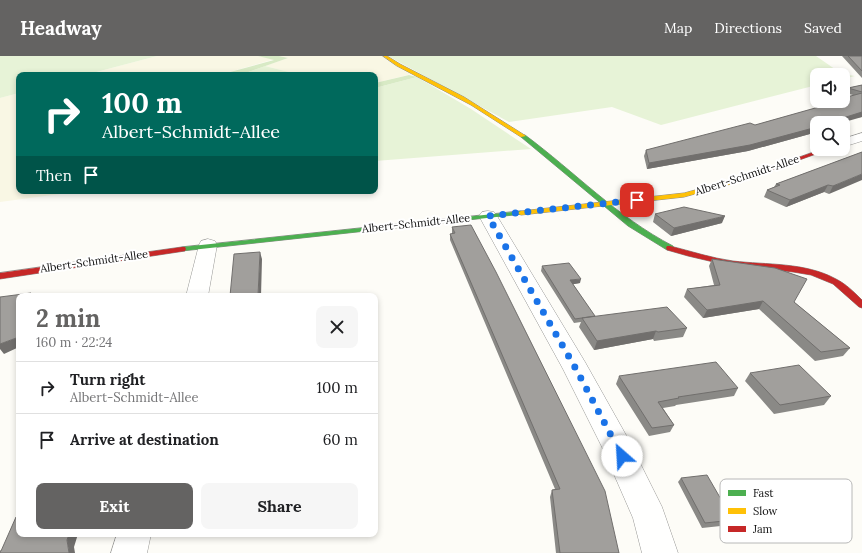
<!DOCTYPE html>
<html lang="en">
<head>
<meta charset="utf-8">
<style>
  :root { --surface:#fff; --page:#f6f6f6; --text:#202124; --muted:#757577; --line:#e0e0e0; --accent:#646362 }
  body { margin:0; font-family:Lora,serif; background:var(--page); color:var(--text); height:100vh; display:flex; flex-direction:column; font-size:15px; white-space:nowrap }
  * { box-sizing:border-box; margin:0 }
  p { font-size:13px; color:var(--muted) }
  .icon { flex:none; width:22px; height:22px; fill:none; stroke:currentColor; stroke-width:2; stroke-linecap:round; stroke-linejoin:round }
  .map { position:relative; flex:1; overflow:hidden }
  .side { position:absolute; left:16px; top:237px; width:362px; height:244px; display:flex; flex-direction:column; background:var(--surface); border-radius:8px; box-shadow:0 2px 6px #0003 }
  .side>* { flex:none }
  .hud { position:absolute; left:16px; top:16px; width:362px; height:122px; border-radius:8px; box-shadow:0 2px 6px #0003; background:#00695c; color:#fff; overflow:hidden }
  .buttons { position:absolute; left:810px; top:12px; display:grid; gap:8px }
  .buttons a { display:grid; place-items:center; width:40px; height:40px; border-radius:8px; background:var(--surface); box-shadow:0 2px 6px #0003; font-size:20px }
  .pin { position:absolute; display:grid; place-items:center; width:34px; height:34px; color:#fff; margin:-17px; border-radius:8px; box-shadow:0 2px 6px #0006 }
  .me { position:absolute; width:44px; margin:-22px; rotate:334deg; stroke-linejoin:round; filter:drop-shadow(0 0 3px #0008) }
  .turn { display:flex; align-items:center; gap:14px; height:84px; padding:0 20px; font-size:18px }
  .turn .icon { width:52px; height:52px; stroke-width:2.5 }
  .turn b { display:block; font-size:28px; line-height:34px }
  .then { display:flex; align-items:center; height:38px; padding:0 20px; background:#0003; gap:8px; font-size:15px }
  .round { display:grid; place-items:center; flex:none; width:42px; height:42px; border-radius:8px; background:var(--page) }
  .headline { display:flex; align-items:center; justify-content:space-between; height:68px; padding:0 20px }
  h1 { font-size:24px; font-weight:700; line-height:30px; color:var(--accent) }
  .button { display:flex; gap:8px; margin-top:auto; padding:8px 20px }
  .button a { flex:1; height:46px; border-radius:8px; background:var(--accent); color:#fff; font-size:16px; font-weight:700; line-height:46px; text-align:center }
  .button a+a { background:var(--page); color:var(--text) }
  ul { padding:0; list-style:none }
  li { display:flex; align-items:center; gap:12px; height:52px; padding:0 20px; border-top:1px solid var(--line) }
  li div { flex:1 }
  li b { display:block; font-size:15px }
  li em { font-style:normal }
  header { display:flex; align-items:center; gap:24px; box-sizing:border-box; height:56px; padding:0 20px; background:var(--accent); color:#fff }
  header strong { font-size:19px }
  nav { display:flex; gap:22px; margin-inline-start:auto; font-size:14px }
  .map>svg:first-child { display:block }
</style>
</head>
<body>
<header>
<strong>Headway</strong>
<nav><a>Map</a><a>Directions</a><a>Saved</a></nav>
</header>
<div class="map">
<svg width="862" height="497" viewBox="0 0 862 497">
  <rect width="100%" height="100%" fill="#fdfcf7"/>
  <path fill="#f9f7e4" d="M157,0H258L275,3L219,19H85Z
    M279,0H382L412,18L375,27V19H301L265,10L288,2Z
    M19,37V135H82L0,146V42Z"/>
  <path fill="#e7f3d7" d="M0,0H157L85,19H19V37L0,42Z
    M388,0H816L842,18L855,20L843,23V19H817V29L661,69L612,51L509,66Z
    M265,10L301,19H240Z
    M417,21L471,53L531,93L375,105V32Z"/>
  <path fill="#d8eac5" d="M258,0H279L288,2L240,19H219L274,4Z
    M409,19L417,21L375,32V27Z"/>
  <g fill="none" stroke-linecap="round" stroke-linejoin="round">
    <g stroke="#979795" stroke-width="1">
      <path id="street" d="M862,77V85L843,91V83Z
        M488,155L494,156L497,160L585,306L626,379L662,451L678,497H642L633,462L602,391L563,313L479,160L482,156Z
        M208,183L215,185L217,189L208,240H186L199,189L201,185Z
        M117,478H151L147,497H111Z"/>
    </g>
    <g stroke="#8e8d8b" stroke-width="1">
      <path id="fast" d="M521,79H525C575,116 617,161 673,190L674,192L673,194H667L628,170L521,81Z
        M521,155L523,156V158L182,195L178,193L182,191Z"/>
    </g>
    <g stroke="#8e8d8b" stroke-width="1">
      <path id="slow" d="M383,0H387L400,8L464,41L526,80L521,81L471,49L397,10Z
        M736,123L738,124V126L684,141L521,159L517,157L521,155L684,137Z"/>
    </g>
    <g stroke="#8e8d8b" stroke-width="1">
      <path id="jam" d="M822,93H830L738,126L733,125Z
        M667,190H670C691,195 711,202 733,205C767,209 805,206 836,223C846,228 854,236 862,244V252L859,251L833,228L811,219L793,216L722,208L688,200L667,194L666,192Z
        M182,191H185L186,193L185,195L0,223V217Z"/>
    </g>
    <use href="#street" fill="#fffffe" fill-rule="evenodd"/>
    <use href="#fast" fill="#4caf50" fill-rule="evenodd"/>
    <use href="#slow" fill="#ffc107" fill-rule="evenodd"/>
    <use href="#jam" fill="#c62828" fill-rule="evenodd"/>
  </g>
  <path fill="#8a8986" d="M842,0H862V22Z
    M862,29V61L817,67V76L748,95L647,113L644,100L646,94L755,69L834,47L835,45H843L853,39L845,37L848,32Z
    M862,96L829,138L824,136L786,151L764,141L767,134L774,131L776,128Z
    M655,158L722,167L671,180L653,166Z
    M452,171L619,497H556L550,441L552,434L555,433L450,184V178H452Z
    M712,203L794,246L850,292L843,300L815,305L759,253L703,262L684,241L687,233L714,229L709,210Z
    M542,210L580,227L573,228L595,261L687,272L683,281L654,285L653,283L594,294L579,271L581,266L574,267L541,215Z
    M750,317L831,340L824,349L774,358L745,325Z
    M619,320L738,332L734,340L676,349L675,350L663,352L674,369L670,376L649,380L616,328Z
    M681,422L733,464L730,469L702,472L678,426Z"/>
  <path fill="#716f6d" d="M862,56V61L841,67H827Z
    M817,71V76L748,95L647,113L649,107Z
    M862,118V124L829,138L833,130Z
    M828,129L824,136L786,151L790,144Z
    M725,160L722,167L671,180L674,172Z
    M260,196L262,203L261,240H258Z
    M581,223L580,227L569,229L570,224Z
    M763,245L759,253L703,262L707,254Z
    M19,261V270L17,265Z
    M656,275L653,283L594,294L597,285Z
    M19,281V291L4,298L0,293V288Z
    M69,478H78L74,491L75,497H69L67,484Z"/>
  <path fill="#a19f9c" stroke="#716f6d" d="M848,0H862V15Z
    M862,29V36L848,32Z
    M862,37V56L827,67H817V71L750,89L649,107L646,94L750,67L755,69L840,45H839H843V42Z
    M862,96V118L833,130L828,129L790,144L767,134L780,129L776,128Z
    M684,151L725,160L674,172L655,158Z
    M471,169L496,216L605,435L619,497H560L552,434L560,433L450,178L455,177L452,171Z
    M260,196L258,240H230L234,198Z
    M712,203L775,212L807,223L794,246L850,292L821,296L763,245L707,254L687,233L720,229Z
    M569,207L581,223L570,224L595,260L575,263L542,210Z
    M31,237L30,240H19V261L17,265L19,270V281L0,288V241Z
    M667,251L687,272L658,276L656,275L597,285L582,262Z
    M716,306L738,332L678,341L679,342L658,346L674,369L652,372L619,320Z
    M799,309L831,340L780,349L750,317Z
    M707,419L733,464L705,467L681,422Z
    M19,460V478H69L67,484L69,497H0V495H1L16,461Z"/>
  <g fill="none" stroke-linecap="round" stroke-linejoin="round">
    <path stroke="#1a73e8" stroke-width="7" stroke-dasharray="0 12.6" d="M622,400L576,313L488,160L637,144"/>
  </g>
  <g text-anchor="middle" dominant-baseline="central" stroke-width="4" stroke-linejoin="round" paint-order="stroke">
    <g font-size="11" fill="#111" stroke="#fff">
      <text transform="translate(747 119) rotate(-18)">Albert-Schmidt-Allee</text>
      <text transform="translate(416 167) rotate(-6)">Albert-Schmidt-Allee</text>
      <text transform="translate(94 205) rotate(-8)">Albert-Schmidt-Allee</text>
    </g>
  </g>
  <rect x="720" y="423" width="132" height="64" rx="6" fill="#fff" stroke="#b8b8b8" stroke-width="1"/>
  <rect x="728" y="434" width="18" height="6" fill="#4caf50"/>
  <rect x="728" y="452" width="18" height="6" fill="#ffc107"/>
  <rect x="728" y="470" width="18" height="6" fill="#c62828"/>
  <g font-size="11" fill="#111">
    <text x="753" y="441">Fast</text>
    <text x="753" y="459">Slow</text>
    <text x="753" y="477">Jam</text>
  </g>
</svg>
<div class="buttons">
<a><svg class="icon" aria-label="sound" viewBox="0 0 24 24"><path d="M4 9h4l5-4v14l-5-4H4zM17 9q2 3 0 6"/></svg></a>
<a><svg class="icon" aria-label="search" viewBox="0 0 24 24"><circle cx="10" cy="10" r="6"/><path d="M15 15l6 6"/></svg></a>
</div>
<div class="pin" style="left:637px;top:144px;background:#d93025"><svg class="icon" aria-label="arrive" viewBox="0 0 24 24"><path d="M6 21V4h12l-3 4 3 4H6"/></svg></div>
<svg class="me" style="left:622px;top:400px" viewBox="-20 -20 40 40"><circle r="19" fill="#fff"/><path d="M0-13L10 11 0 6-10 11z" fill="#1a73e8"/></svg>
<div class="hud">
<div class="turn"><svg class="icon" aria-label="right" viewBox="0 0 24 24"><path d="M7 20v-9h11M14 6l5 5-5 5"/></svg><div><b>100 m</b>Albert-Schmidt-Allee</div></div>
<div class="then">Then<svg class="icon" aria-label="arrive" viewBox="0 0 24 24"><path d="M6 21V4h12l-3 4 3 4H6"/></svg></div>
</div>
<section class="side">
<div class="headline"><div><h1>2 min</h1><p>160 m · 22:24</p></div><a class="round"><svg class="icon" aria-label="close" viewBox="0 0 24 24"><path d="M6 6l12 12M18 6L6 18"/></svg></a></div>
<ul>
<li><svg class="icon" aria-label="right" viewBox="0 0 24 24"><path d="M7 20v-9h11M14 6l5 5-5 5"/></svg><div><b>Turn right</b><p>Albert-Schmidt-Allee</p></div><em>100 m</em></li>
<li><svg class="icon" aria-label="arrive" viewBox="0 0 24 24"><path d="M6 21V4h12l-3 4 3 4H6"/></svg><div><b>Arrive at destination</b></div><em>60 m</em></li>
</ul>
<div class="button"><a>Exit</a><a>Share</a></div>
</section>
</div>
</body>
</html>
